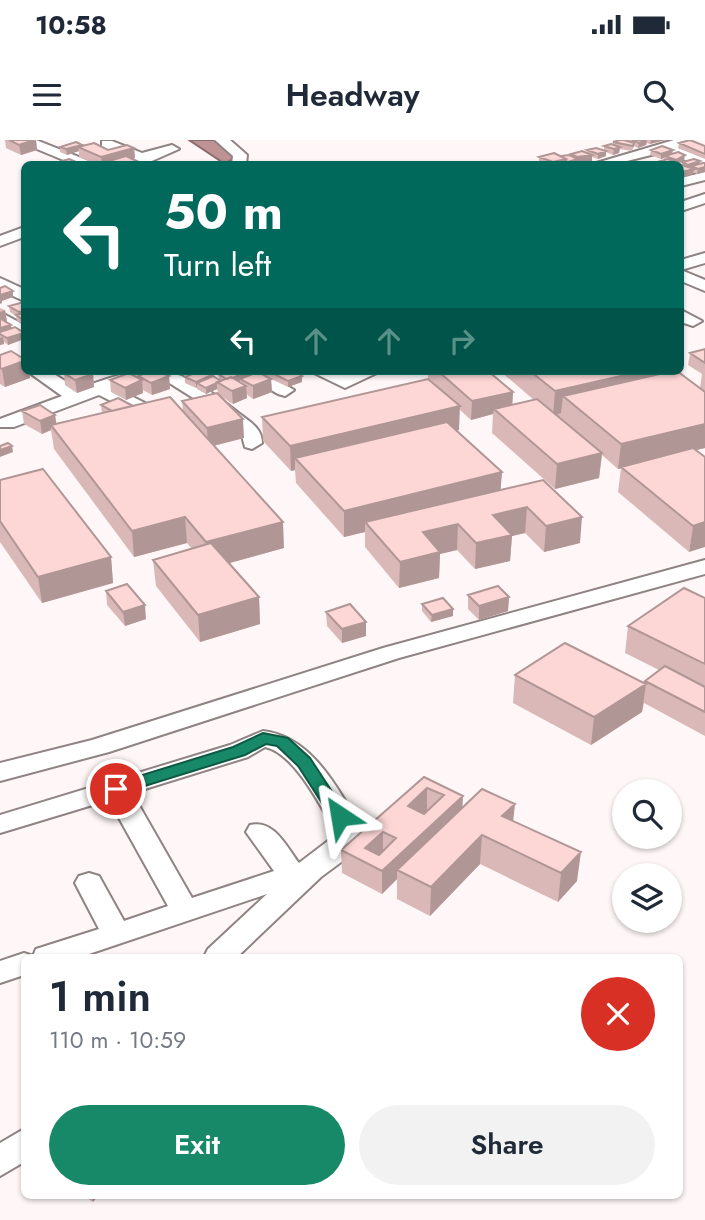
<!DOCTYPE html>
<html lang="en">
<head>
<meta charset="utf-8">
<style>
  :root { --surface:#fff; --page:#f2f2f3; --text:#1f2937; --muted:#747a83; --accent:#178968 }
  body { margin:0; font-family:Jost,sans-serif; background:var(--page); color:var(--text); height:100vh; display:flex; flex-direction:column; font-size:26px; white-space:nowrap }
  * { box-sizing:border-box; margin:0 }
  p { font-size:23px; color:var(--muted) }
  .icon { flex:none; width:38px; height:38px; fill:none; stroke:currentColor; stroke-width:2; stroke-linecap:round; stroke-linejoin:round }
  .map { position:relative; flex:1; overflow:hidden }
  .panel { position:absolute; left:21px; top:814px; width:662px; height:245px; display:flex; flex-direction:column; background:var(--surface); border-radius:10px; box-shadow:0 2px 5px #0004 }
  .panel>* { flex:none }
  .hud { position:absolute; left:21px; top:21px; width:663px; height:214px; border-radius:10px; box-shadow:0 2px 5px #0004; background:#00695c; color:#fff; overflow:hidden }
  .fabs { position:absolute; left:612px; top:639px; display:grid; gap:14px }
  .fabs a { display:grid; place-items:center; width:70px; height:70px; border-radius:50%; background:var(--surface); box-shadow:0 2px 5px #0004; font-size:35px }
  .pin { position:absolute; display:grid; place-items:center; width:60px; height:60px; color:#fff; margin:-30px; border:4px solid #fff; border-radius:50%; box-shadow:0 2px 7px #0007 }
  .me { position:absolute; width:77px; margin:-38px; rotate:327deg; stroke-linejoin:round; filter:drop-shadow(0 0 5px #0008) }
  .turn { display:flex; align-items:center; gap:24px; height:147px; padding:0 28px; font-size:32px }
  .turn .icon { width:91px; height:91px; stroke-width:2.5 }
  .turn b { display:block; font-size:49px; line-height:60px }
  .lanes { display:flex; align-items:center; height:66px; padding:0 28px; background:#0003; justify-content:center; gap:35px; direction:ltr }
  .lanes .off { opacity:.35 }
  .round { display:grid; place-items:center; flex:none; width:74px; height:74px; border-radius:37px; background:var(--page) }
  .summary { display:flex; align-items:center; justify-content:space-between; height:119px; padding:0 28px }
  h1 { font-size:42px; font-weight:600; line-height:52px }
  .primary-button { display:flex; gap:14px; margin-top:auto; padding:14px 28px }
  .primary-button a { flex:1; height:80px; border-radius:42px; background:var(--accent); color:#fff; font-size:28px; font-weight:600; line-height:80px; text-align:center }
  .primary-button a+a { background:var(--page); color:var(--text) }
  .status { display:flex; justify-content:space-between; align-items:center; height:49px; padding:0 35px; background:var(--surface); direction:ltr }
  .status svg { height:19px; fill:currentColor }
  header { display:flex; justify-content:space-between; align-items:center; height:91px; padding:0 28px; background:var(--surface); font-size:32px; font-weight:600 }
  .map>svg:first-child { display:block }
</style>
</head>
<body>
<div class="status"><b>10:58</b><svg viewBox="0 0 49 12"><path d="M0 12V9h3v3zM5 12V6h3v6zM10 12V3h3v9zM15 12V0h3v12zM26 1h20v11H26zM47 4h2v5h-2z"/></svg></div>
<header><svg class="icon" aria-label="menu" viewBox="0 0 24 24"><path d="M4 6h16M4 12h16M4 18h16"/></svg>Headway<svg class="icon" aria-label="search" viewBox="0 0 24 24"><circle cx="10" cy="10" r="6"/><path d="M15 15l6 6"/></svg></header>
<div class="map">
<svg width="705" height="1080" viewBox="0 0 705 1080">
  <rect width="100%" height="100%" fill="#fff7f7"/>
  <path fill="#bf9393" stroke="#8c6c6c" stroke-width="2" d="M189,0H217L238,15L225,24Z"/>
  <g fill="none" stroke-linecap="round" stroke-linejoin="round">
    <g stroke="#8f8383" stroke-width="4">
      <path id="minor" d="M36,0L89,21L91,24H73L32,7L30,4Z
        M215,0H230L247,15L246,24H232L233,16Z
        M674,0H689L688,5L678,8L705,18V27L663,12L615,24H593Z
        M102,1H112L142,13L172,5L179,9L145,24H114L127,18L102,7Z
        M705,32V40L681,46V38Z
        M705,54V63L681,71V62Z
        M24,87V97L0,106V96Z
        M705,113V123L681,130V120Z
        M681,130L705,140V151L681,141Z
        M0,138L24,149V161L0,150Z
        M681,170L702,181L693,186L681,182Z
        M0,172L24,185V197L0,185Z
        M27,231H49L78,249C151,222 174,221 236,271C248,281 262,287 262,303L252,309L245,307L242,296L206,266L152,232L115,248L159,270L162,274L159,278H145L99,255L14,287H0V279L62,256Z
        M239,231H262L294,250L285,256L278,254Z
        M310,231H335L345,235L356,231H381L345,248Z
        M705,420V434L399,518L109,612L0,641V623L92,600L383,508Z
        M263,591C315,597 340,654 365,694L352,714L321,737L237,817H204L208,809L267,754L80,817H24V835L0,843V821L24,813L33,816L36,809L99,789L75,743L79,736L89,733L99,736L124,781L168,766L109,660L0,693V675L230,605ZM265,607C295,613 322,669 337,694L299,723C286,706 274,679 250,685L246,692L274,731L192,758L132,653L248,617Z
        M24,989V1022L0,1036V1003Z"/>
    </g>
    <use href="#minor" fill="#fff" fill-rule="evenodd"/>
  </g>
  <path fill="#dab8b8" d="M5,0H36L37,10L21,15L6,8Z
    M627,0H666L650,4L647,3L646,5L638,8L634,6L632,11L620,9L619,13L613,15L606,12V16L598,19L592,17V21L578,22L577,24H539V17L571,16V14L587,13V10H604V6L613,5V2L627,1Z
    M679,3L705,6V19L678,8Z
    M82,6L108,10L134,8L135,18L132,19L143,24H95L79,17V11L67,15L60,12V7Z
    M651,10L672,14L684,20L677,24H657V22L664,20V18L661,19L650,15Z
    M682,22L705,23V32L697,34L693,32V34L681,37Z
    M24,162V186L17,181L16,176L10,172L9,166Z
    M0,168L5,170L7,182L11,188L24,192V199L8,205L4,202V204L0,205Z
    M705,209V308L695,310L705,317L689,412L618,352L621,328L618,329L602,315L599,338L555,349L492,293L493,274L471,280L459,269V290L456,291L502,332L500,350L543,340L580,403L544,412L525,393L512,396L510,421L475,429L457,410L440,414L439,438L399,448L365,407V392L344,397L296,343L295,330L291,331L263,301L262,277L428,239V231H488L513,252L512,265L534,260L500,231H666V233L700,248L702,234L688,225L690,213Z
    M0,215L30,238L5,247L0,244Z
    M64,231H88L93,234L94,247L77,253L65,245L64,233L65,232Z
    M199,231H212L207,233L212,235V237L219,239L218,234L245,237L259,233V231H293L302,242L288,247L267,237L271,239L272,252L253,259L246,254L247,258L233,264L222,257L244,298L214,306L284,408L229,423L259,457L260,484L200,502L156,446L153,420L192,409L187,403L134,417L54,309L51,290L42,294L24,284L22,271L55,275L56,283L102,273L101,265L133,266L183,272L182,261L218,253L217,249L206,254L197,249V247L196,248L185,243V237Z
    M138,236H169L170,249L152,255L143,250V253L126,260L111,252L110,240L138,238Z
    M0,340L111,417L113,443L42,463L0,402Z
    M106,451L146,479L125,486L107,465Z
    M468,455L509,457L508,471L479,480L468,469Z
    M705,458V596L644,563L642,572L591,605L513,563L515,535L644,543L645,541L659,530L625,513L628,486Z
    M422,464L453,469V476L431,482L422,471Z
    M326,472L366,496L342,503L327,486Z
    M424,637L463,667L513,681L577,741L558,762L480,724L430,776L397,759V739L382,754L342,733L341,710Z
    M82,1055H99L93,1062Z"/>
  <path fill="#b19696" d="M36,0L37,10L21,15L19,5Z
    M647,0L646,5L638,8L639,3Z
    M651,0H666L650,4Z
    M82,5V9L78,7L79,11L67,15L66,9Z
    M620,7L619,13L613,15L614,9Z
    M134,8L135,18L115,24L109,21V24H102L101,17Z
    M673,10L672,15L665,16L664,18L661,19V14Z
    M606,11V16L598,19V14Z
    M592,15V21L578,22L577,24H568V22L577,19V17Z
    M685,15L684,20L677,24H671L675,23L676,20Z
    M566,19V24H552L553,22Z
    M700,21L699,26H691L690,29L687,30L688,25Z
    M705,27V32L697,34L698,29Z
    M694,29L693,34L681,38L682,32Z
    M13,151V157L2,161V163L0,164V155Z
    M5,170L7,182L0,185V172Z
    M11,185L12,191L0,194V188Z
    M24,193V199L8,205L7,198Z
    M3,197L4,204L0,205V198Z
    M24,221V231H29L30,238L5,247L2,229Z
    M643,231H666L664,249L563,256L561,273L553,276L555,251Z
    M245,233L246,240L240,239V241L229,246L228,240Z
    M93,234L94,247L77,253L75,240Z
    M212,235V241L197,243V247L196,248V242Z
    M169,236L170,249L152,255L151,243Z
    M302,236V242L288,247V241Z
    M271,239L272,252L253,259V246Z
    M142,240L143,253L126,260L125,248Z
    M217,243V249L206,254V248Z
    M246,246L247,258L233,264L232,251Z
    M513,252L512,270L494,269L493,274L471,280L472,261Z
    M460,266L459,290L304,328L295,318V330L291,331L290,306Z
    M55,275L57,288L51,285V290L42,294L40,281Z
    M243,279L244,298L208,307L207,288Z
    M705,284V308L618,329L621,304Z
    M12,306L13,312L0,317V310Z
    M602,313L599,338L555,349L557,324Z
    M502,332L500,357L365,382V392L344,397V371Z
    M527,367L525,393L512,396L510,421L475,429L476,403L493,375Z
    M185,377L187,403L134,417L132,391Z
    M582,377L580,403L544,412L546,386Z
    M283,382L284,408L208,429L206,402Z
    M705,382V407L689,412L693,386Z
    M458,384L457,410L440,414L439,438L399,448L400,422L423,392Z
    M111,417L113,443L42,463L38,437Z
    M259,457L260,484L200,502L198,475Z
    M509,457L508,471L479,480V466Z
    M145,465L146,479L125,486L123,472Z
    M453,469V476L431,482L432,475Z
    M366,482V496L342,503V489Z
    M646,544L642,572L591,605L594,577Z
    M427,648V670L407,688L408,666Z
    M463,656L462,678L397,730V739L382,754V731Z
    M515,664L512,692L502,676Z
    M383,692V714L365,723V708Z
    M482,695L480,724L430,776L431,747Z
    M581,712L577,741L558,762L561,733Z
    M92,1055H99L93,1062Z"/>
  <path fill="#fdd6d6" stroke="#b19696" stroke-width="2" fill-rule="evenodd" d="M9,0H34L19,5Z
    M620,0H624L634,3L633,6L613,2Z
    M632,0H646L639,3Z
    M690,0L705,6V14L679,3Z
    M76,2L82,5L66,9L60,7Z
    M94,3L108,10L127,5L134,8L101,17L78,7Z
    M611,4L620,7L614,9L604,6Z
    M662,6L673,10L661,14L651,10Z
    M596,8L606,11L598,14L587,10Z
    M582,11L592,15L577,17L571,14Z
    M678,12L685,15L676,20L665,16Z
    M554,13L566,19L553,22L539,17Z
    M569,15L578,19L568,22L566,21V19L561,16Z
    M126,16L143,24H117L109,21Z
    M69,19L76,22L67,24H52Z
    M668,19L678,23L671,24H663L657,22Z
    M694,19L700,21L688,25L682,22Z
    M83,22L88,24H74Z
    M703,23H705V27L698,29L691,26Z
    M681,25H682L694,29L682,32H681Z
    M5,146L13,151L0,155V148Z
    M24,162V171L19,172L9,166Z
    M24,173V180L16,175Z
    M1,179L11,185L0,188V180Z
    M15,187L24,193L7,198L0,194V192Z
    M705,209V223L690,213Z
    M11,211L24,219V221L2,229L0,228V215Z
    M68,231H88L93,234L75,240L64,233Z
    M150,231H158L169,236L151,243L138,236Z
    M199,231H203L212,235L196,242L185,237Z
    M226,231H241L245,233L232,238L231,237L227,239L218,234Z
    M268,231H293L302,236L288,241Z
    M438,231H488L513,252L472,261Z
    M530,231H643L555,251Z
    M673,231H677L705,252V284L621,304L563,256Z
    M258,232L271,239L253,246L240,239Z
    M129,233L142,240L125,248L110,240Z
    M213,236L221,241L206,248L197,243Z
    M231,237L246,246L232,251L217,242Z
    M428,239L460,266L290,306L262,277Z
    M217,253L243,279L207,288L182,261Z
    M170,257L283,382L206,402L185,377L132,391L51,285Z
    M118,258L133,266L112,271L101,265Z
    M537,259L602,313L557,324L494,269Z
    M40,265L55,275L40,281L22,271Z
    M447,282L502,332L344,371L295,318Z
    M8,303L12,306L0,310V306Z
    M693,308L705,317V382L693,386L621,327Z
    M43,329L111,417L38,437L0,381V340Z
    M543,340L582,377L546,386L527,367L493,375L512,395L476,403L458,384L423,392L440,412L400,422L365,382Z
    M211,403L259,457L198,475L153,420Z
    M127,444L145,465L123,472L106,451Z
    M498,446L509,457L479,466L468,455Z
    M684,448L705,458V524L628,486Z
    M443,458L453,469L432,475L422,464Z
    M350,464L366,482L342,489L326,472Z
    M565,503L646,544L594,577L515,535Z
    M665,526L705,547V572L645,541Z
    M424,637L463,656L382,731L341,710ZM427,648L444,655L424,674L408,666ZM383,692L396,698L379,715L365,708Z
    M482,649L515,664L502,676L581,712L561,733L482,695L431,747L397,730Z"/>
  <path fill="#178968" stroke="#0f5944" stroke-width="2" d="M263,593L288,598L310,618L348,676L346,680H333L298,626L277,606L266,604L245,615L122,653L116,654L108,649L110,645L233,607Z"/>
</svg>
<div class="fabs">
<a><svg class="icon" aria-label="search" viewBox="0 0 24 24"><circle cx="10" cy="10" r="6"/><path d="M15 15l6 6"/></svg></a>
<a><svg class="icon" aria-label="layers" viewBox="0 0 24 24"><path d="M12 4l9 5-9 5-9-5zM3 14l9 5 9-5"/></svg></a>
</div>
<div class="pin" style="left:116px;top:649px;background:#d93025"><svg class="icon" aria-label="arrive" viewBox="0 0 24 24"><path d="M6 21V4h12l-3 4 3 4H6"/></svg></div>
<svg class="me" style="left:340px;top:676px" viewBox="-20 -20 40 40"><path d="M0-17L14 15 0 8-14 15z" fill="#178968" stroke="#fff" stroke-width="4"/></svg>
<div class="hud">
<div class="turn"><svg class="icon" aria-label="left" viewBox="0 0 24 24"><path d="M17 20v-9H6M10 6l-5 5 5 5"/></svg><div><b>50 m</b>Turn left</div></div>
<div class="lanes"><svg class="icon" aria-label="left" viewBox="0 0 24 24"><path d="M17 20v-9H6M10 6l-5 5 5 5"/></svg><svg class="icon off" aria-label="ahead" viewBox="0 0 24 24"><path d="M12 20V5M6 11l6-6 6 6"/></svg><svg class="icon off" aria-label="ahead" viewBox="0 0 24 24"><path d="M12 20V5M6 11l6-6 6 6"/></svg><svg class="icon off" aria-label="right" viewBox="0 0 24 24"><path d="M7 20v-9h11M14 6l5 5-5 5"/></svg></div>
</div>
<section class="panel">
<div class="summary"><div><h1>1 min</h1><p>110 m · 10:59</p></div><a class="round" style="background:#d93025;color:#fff"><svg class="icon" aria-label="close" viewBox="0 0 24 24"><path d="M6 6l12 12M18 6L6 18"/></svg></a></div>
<div class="primary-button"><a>Exit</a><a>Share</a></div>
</section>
</div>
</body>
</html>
